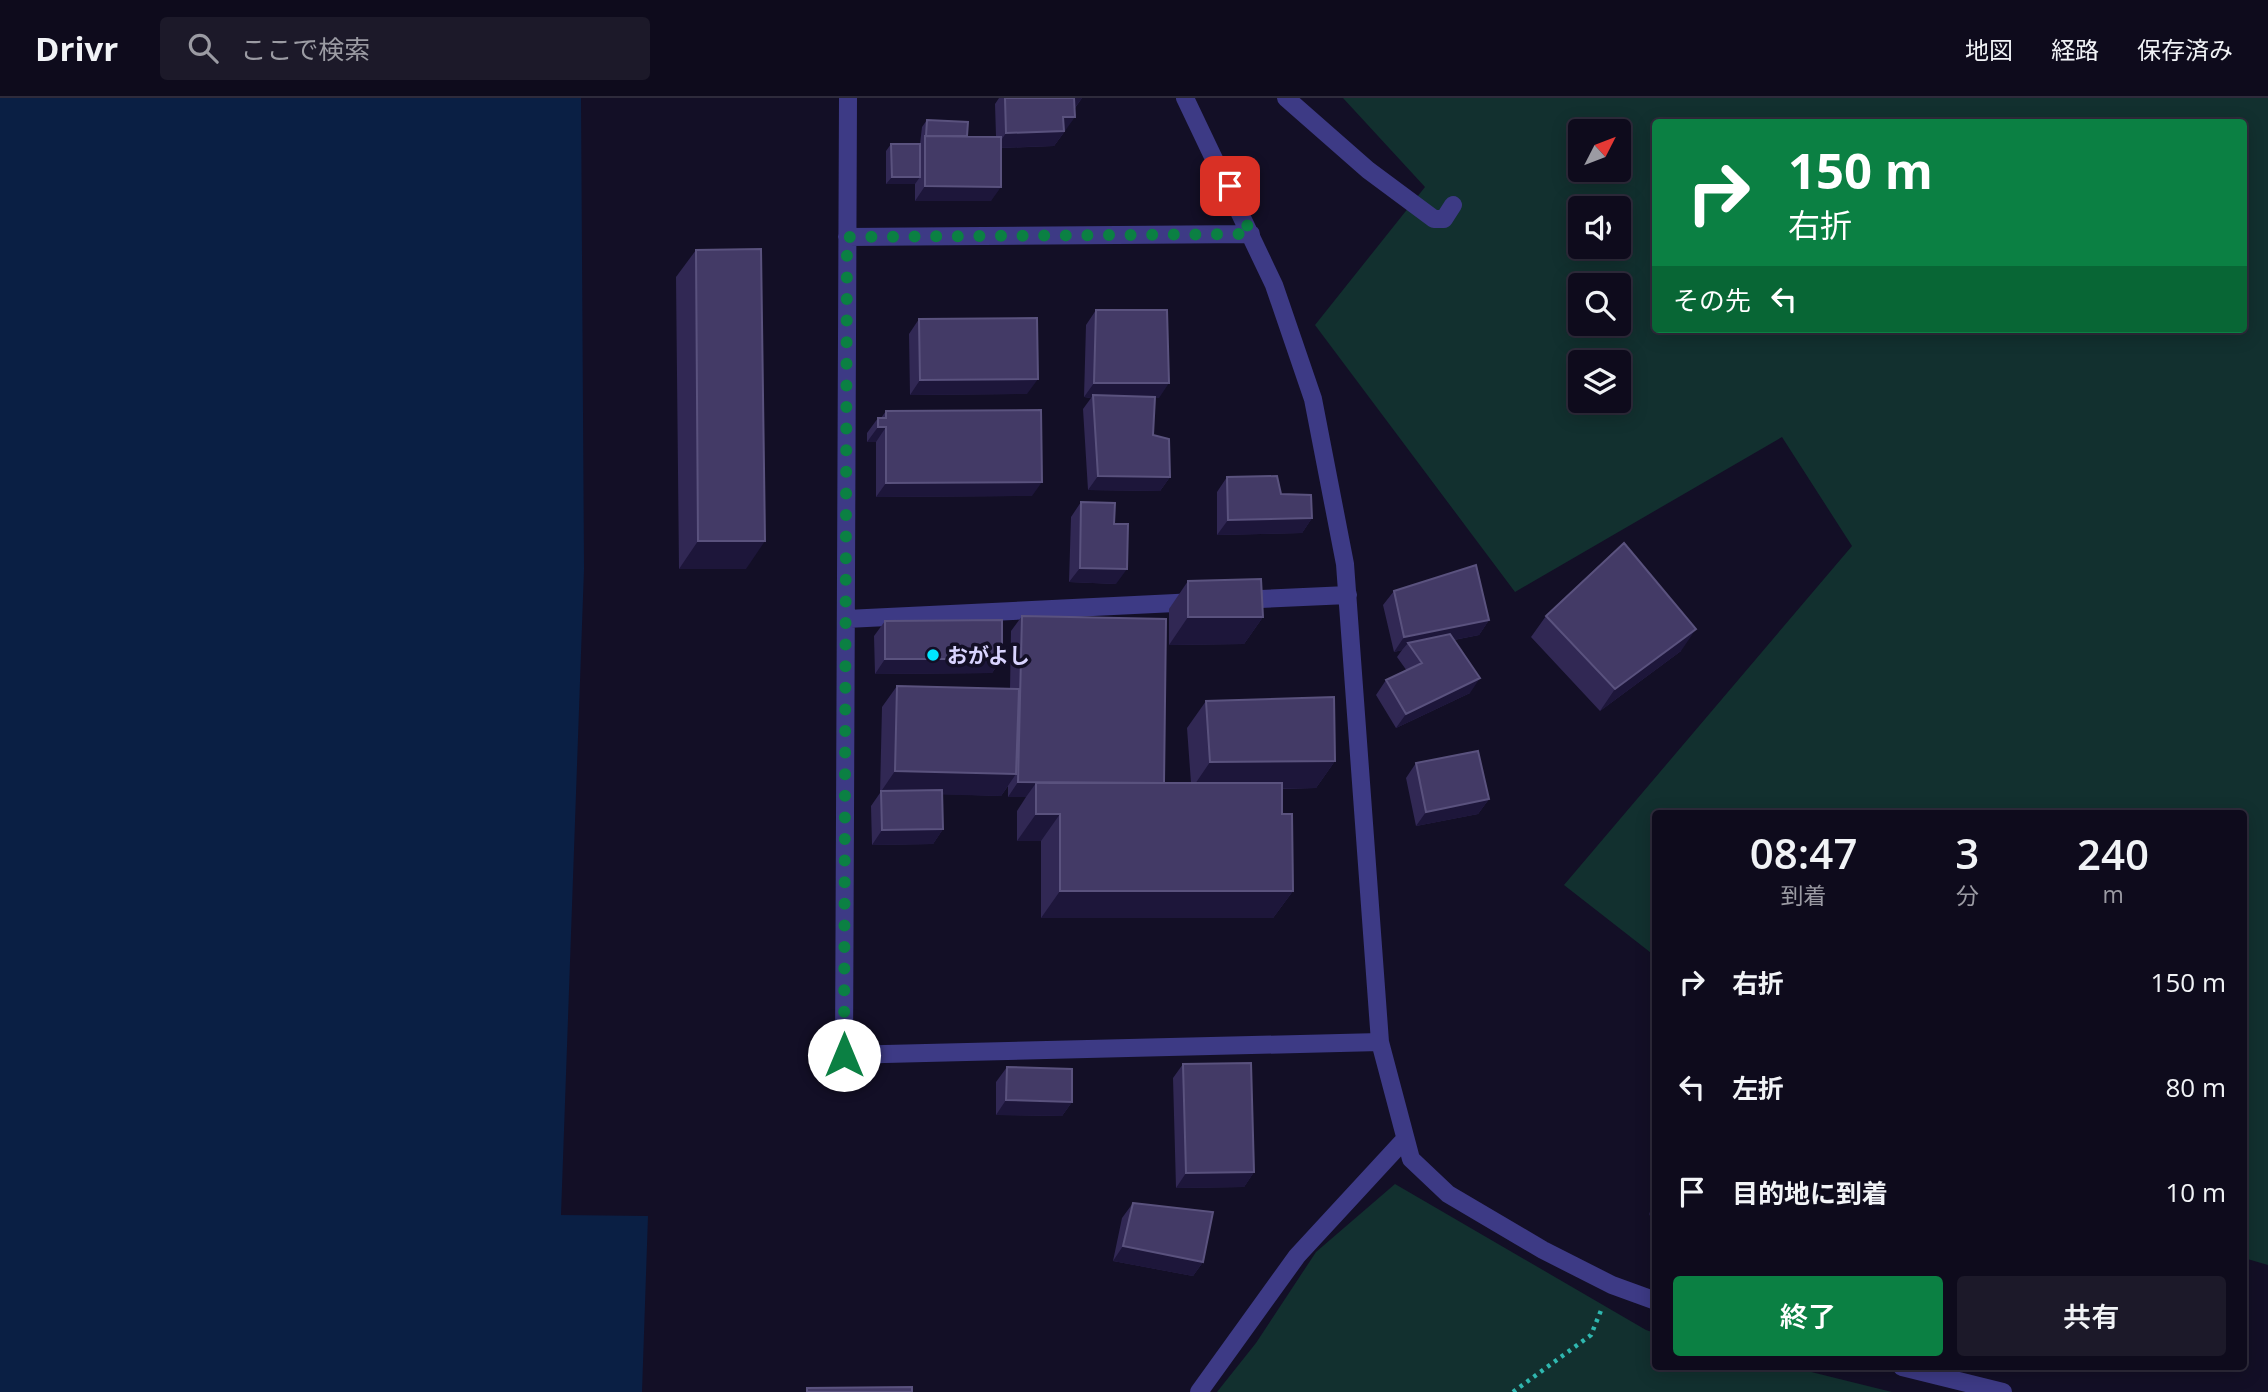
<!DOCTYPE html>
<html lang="ja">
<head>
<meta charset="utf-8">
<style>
  :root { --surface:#0e0b1c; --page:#1c1929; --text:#f1f3f6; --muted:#9b9ba3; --line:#2e2b3b; --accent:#0b8043 }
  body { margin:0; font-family:"Open Sans","Noto Sans JP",sans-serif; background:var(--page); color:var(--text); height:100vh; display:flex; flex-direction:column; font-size:26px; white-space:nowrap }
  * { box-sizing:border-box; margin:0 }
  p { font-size:23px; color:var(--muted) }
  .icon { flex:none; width:38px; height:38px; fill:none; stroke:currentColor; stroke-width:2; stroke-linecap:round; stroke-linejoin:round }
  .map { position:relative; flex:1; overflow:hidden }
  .side { position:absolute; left:1652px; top:712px; width:595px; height:560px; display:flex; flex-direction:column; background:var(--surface); border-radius:7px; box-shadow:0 4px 18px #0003,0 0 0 2px var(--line) }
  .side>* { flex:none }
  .guide { position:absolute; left:1652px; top:21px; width:595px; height:214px; border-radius:7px; box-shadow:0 4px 18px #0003,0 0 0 2px var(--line); background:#0b8043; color:#fff; overflow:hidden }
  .needle { width:46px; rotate:48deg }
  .buttons { position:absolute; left:1568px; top:21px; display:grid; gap:14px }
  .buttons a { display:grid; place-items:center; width:63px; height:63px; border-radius:7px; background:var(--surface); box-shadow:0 4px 18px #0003,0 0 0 2px var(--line); font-size:35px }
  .pin { position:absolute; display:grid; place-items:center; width:60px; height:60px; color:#fff; margin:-30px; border-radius:14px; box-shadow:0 4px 10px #0006 }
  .me { position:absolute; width:77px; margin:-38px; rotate:0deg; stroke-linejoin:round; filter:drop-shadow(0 0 5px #0008) }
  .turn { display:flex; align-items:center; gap:24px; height:147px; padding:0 21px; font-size:32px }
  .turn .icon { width:91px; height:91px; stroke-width:2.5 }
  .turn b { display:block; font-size:49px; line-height:60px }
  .then { display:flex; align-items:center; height:66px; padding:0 21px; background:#0003; gap:14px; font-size:26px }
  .eta { display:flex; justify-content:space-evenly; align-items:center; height:119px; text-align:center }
  .eta b { font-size:42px; font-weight:600; line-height:49px }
  .action { display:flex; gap:14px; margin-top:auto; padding:14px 21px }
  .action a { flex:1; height:80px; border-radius:7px; background:var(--accent); color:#fff; font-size:28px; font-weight:600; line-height:80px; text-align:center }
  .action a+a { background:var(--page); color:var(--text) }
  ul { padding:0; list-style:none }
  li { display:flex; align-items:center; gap:21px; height:105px; padding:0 21px }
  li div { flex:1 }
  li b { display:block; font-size:26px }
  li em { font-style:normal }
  header { display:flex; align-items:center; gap:42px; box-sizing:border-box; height:98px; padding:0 35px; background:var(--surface); border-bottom:2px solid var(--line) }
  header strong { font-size:33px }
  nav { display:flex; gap:38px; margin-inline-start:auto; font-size:24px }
  .search { width:490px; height:63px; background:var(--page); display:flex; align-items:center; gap:18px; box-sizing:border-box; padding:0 24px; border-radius:7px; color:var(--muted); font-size:26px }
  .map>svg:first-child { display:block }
</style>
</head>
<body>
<header>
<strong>Drivr</strong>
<div class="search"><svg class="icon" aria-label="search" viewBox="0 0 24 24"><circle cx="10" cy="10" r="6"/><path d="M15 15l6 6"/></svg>ここで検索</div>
<nav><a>地図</a><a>経路</a><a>保存済み</a></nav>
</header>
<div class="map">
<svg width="2268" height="1294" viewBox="0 0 2268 1294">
  <rect width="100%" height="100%" fill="#130f26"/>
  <path fill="#12302f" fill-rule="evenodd" d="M1343,0H2268V1167L2244,1160V716H1656L1655,858L1564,787L1852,448L1782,339L1515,494L1315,227L1425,89ZM1656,24H2244V231H1656ZM1580,33H1619V72H1580ZM1580,110H1619V149H1580ZM1580,187H1619V226H1580ZM1580,264H1619V303H1580Z
    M1395,1086L1646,1232L1655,1235L1656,1269H1791L1892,1294H1217L1256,1245L1316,1154Z"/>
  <path fill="#0a1f44" d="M0,0H581L584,471L561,1117L648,1118L642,1294H0Z"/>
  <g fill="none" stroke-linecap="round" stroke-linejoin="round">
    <path stroke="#2fb8b0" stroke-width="4.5" stroke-dasharray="3.5 5" stroke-linecap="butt" d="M1513,1294L1591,1237L1602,1210"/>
    <path stroke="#3d3a85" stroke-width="18" d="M848,0L844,957L1380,944
      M1185,0L1274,187L1313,301L1345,466L1380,944L1411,1061L1448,1096L1543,1152L1612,1187L1656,1203
      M1286,0L1368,72L1434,121H1444L1453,107
      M847,139L1251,136
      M1237,502L1348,497
      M846,521L1196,504
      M1902,1269L2003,1294
      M1199,1294L1297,1158L1405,1041"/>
  </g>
  <path fill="#312854" d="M999,0H1082L1075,10L1065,33L1054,48L1001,50L991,103H915V86H886V53L891,46H920L922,29L927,22L967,38H996L995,6Z
    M696,152L746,471H679L676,179Z
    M1096,212L1159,300H1155L1153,337L1170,379L1160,393L1088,392L1083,311L1091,300L1084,299L1086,227Z
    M919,221L1027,296L910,297L909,236Z
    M886,313L1032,398L876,399V344H867V335L878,320H881Z
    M1227,379L1281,396L1312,420L1302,435L1217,437V394Z
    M1081,404L1114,426L1116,486L1069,484L1071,419Z
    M1188,483L1263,519L1244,546L1169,547V511Z
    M1394,493L1489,522L1479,537L1454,542L1470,595L1396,630L1376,597L1386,582L1407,573L1397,559L1402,552L1394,554L1383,507Z
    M1022,518L1164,685H1191L1187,630L1206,603L1335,663L1316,690L1282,691V716L1293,793L1273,820H1041V743H1017V713L1026,699H1008V688L1001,698L942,696L943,731L933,746L872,747L871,708L880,695L882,609L897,588L1010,591L1011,533Z
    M1546,518L1681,553L1600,613L1531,539Z
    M885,523L1002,561L992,575L875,576L874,538Z
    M1416,665L1489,701L1478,716L1416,728L1406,680Z
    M1183,966L1254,1074L1244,1089L1176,1090L1173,980Z
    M1007,969L1072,1004L1062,1018L996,1017V984Z
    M1656,1095V1119L1649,1117Z
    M1133,1105L1203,1164L1193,1178L1113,1163L1122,1120Z"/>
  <path fill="#1d163a" d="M1073,0H1082L1073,12Z
    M1063,19H1075L1054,48L996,50L1006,35Z
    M892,79H920L915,86H886Z
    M925,88L1001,89L991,103H915Z
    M1038,281L1027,296L910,297L920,282Z
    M1094,285H1169L1159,300H1093V297L1091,300L1084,299Z
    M878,329H886L876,344H867Z
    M1098,378L1170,379L1160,393L1088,392Z
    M1042,384L1032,398L876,399L886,385Z
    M1312,420L1302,435L1217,437L1228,422Z
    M698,443H765L746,471H679Z
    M1080,470L1127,471L1116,486L1069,484Z
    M1188,519H1263L1244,546L1169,547Z
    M1489,522L1479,537L1411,550L1408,545L1402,552L1394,554L1404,539Z
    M1696,531L1681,553L1600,613L1615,591Z
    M885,561H1002L992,575L875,576Z
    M1480,580L1470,595L1396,630L1406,616Z
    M1335,663L1316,690L1191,692L1210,664Z
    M895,673L1016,676L1001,698L880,695Z
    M1018,684L1036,685L1026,699H1008Z
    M1489,701L1478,716L1416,728L1426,714Z
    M1036,716H1060L1041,743H1017Z
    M943,731L933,746L872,747L882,732Z
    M1060,793H1293L1273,820H1041Z
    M1006,1002L1072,1004L1062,1018L996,1017Z
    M1254,1074L1244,1089L1176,1090L1186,1075Z
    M1656,1107V1119L1649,1117Z
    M1123,1148L1203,1164L1193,1178L1113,1163Z"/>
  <path fill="#433a66" stroke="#5a527e" stroke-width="2" d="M1005,0H1074L1075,19H1063L1064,33L1006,35Z
    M927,22L968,24L967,38H926Z
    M925,38L1001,39V89L925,88Z
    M891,46H920V79H892Z
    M761,151L765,443H698L696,152Z
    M1096,212H1167L1169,285H1094Z
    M1037,220L1038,281L920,282L919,221Z
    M1093,297L1155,299L1153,337L1169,341L1170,379L1098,378Z
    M1041,312L1042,384L886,385V329H878V320H886V313Z
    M1277,378L1281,396L1311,397L1312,420L1228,422L1227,379Z
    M1081,404L1115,405L1114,426H1128L1127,471L1080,470Z
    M1624,445L1696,531L1615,591L1546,518Z
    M1476,467L1489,522L1404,539L1394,493Z
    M1261,481L1263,519H1188V483Z
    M1022,518L1166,521L1164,685L1018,684Z
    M1002,522V561H885V523Z
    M1450,536L1480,580L1406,616L1386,582L1422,565L1408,545Z
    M897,588L1019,591L1016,676L895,673Z
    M1334,599L1335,663L1210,664L1206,603Z
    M1478,653L1489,701L1426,714L1416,665Z
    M1036,685H1282V716H1292L1293,793H1060V716H1036Z
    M942,692L943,731L882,732L881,693Z
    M1251,965L1254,1074L1186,1075L1183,966Z
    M1007,969L1072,971V1004L1006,1002Z
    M1133,1105L1213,1114L1203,1164L1123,1148Z
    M912,1289V1294H807V1290Z"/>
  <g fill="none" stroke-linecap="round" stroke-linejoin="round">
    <path stroke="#0b8043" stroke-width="12" stroke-dasharray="0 21.6" d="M844,957L847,139L1251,136L1230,88"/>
  </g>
  <circle fill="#00e5ff" stroke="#130f26" stroke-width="2.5" cx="933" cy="557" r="7"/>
  <g text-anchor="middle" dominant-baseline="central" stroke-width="7" stroke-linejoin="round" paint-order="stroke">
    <g font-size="21" font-weight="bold" fill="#d9d4ff" stroke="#130f26" text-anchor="start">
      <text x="947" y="557">おがよし</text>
    </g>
  </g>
</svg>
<div class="buttons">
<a><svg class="needle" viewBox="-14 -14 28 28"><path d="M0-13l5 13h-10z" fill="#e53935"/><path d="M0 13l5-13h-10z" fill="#9b9ba3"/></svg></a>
<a><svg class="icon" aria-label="sound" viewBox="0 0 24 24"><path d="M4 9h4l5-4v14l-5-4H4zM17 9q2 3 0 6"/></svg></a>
<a><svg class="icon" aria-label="search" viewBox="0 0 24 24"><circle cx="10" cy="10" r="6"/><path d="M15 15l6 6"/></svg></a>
<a><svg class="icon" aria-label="layers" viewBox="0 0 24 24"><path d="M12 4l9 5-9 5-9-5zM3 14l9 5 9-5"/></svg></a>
</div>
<div class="pin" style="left:1230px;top:88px;background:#d93025"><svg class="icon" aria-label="arrive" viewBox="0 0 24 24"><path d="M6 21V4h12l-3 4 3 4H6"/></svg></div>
<svg class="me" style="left:844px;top:957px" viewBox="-20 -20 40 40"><circle r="19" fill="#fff"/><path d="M0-13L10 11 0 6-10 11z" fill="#0b8043"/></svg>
<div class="guide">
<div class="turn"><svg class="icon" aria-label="right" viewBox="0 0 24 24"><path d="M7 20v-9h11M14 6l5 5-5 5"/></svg><div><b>150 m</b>右折</div></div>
<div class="then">その先<svg class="icon" aria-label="left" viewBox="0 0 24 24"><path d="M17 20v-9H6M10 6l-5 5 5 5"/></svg></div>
</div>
<section class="side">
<div class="eta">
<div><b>08:47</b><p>到着</p></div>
<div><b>3</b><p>分</p></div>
<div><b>240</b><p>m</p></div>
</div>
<ul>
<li><svg class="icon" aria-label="right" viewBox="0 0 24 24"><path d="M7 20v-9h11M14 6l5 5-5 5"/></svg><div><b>右折</b></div><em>150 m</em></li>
<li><svg class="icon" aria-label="left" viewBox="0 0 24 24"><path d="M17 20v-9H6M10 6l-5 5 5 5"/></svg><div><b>左折</b></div><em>80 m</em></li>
<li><svg class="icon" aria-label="arrive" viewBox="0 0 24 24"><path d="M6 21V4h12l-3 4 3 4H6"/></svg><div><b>目的地に到着</b></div><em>10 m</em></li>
</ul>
<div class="action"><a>終了</a><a>共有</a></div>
</section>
</div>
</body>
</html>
